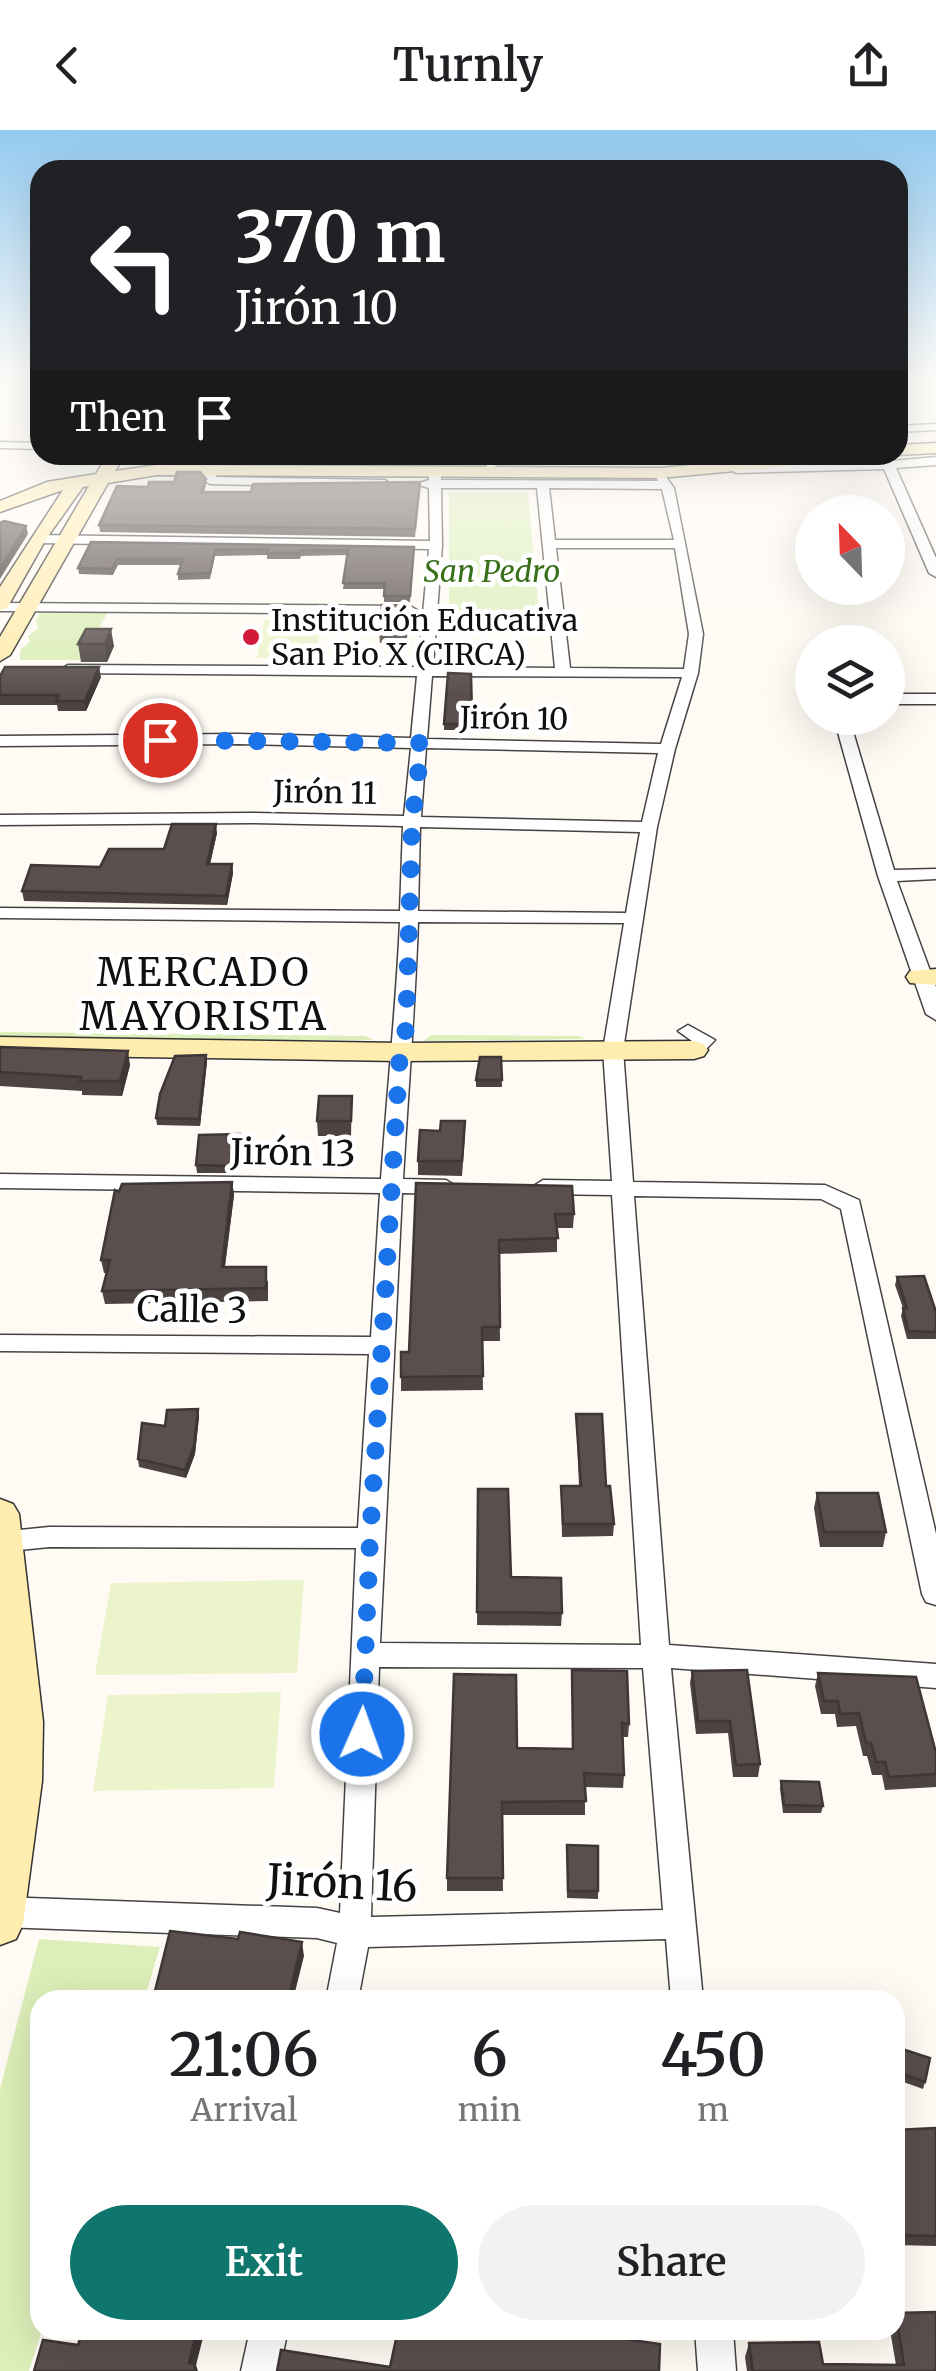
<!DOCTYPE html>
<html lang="en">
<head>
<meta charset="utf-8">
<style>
  :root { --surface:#fff; --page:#f2f2f2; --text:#202124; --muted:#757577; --accent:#0f766e }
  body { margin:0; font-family:Merriweather,serif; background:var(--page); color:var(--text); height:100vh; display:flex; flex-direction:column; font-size:38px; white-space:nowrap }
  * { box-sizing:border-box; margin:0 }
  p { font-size:32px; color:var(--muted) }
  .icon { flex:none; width:55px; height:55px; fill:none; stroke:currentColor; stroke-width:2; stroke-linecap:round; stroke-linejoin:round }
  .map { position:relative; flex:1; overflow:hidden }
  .sheet { position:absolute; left:30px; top:1860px; width:875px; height:350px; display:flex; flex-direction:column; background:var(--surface); border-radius:30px; box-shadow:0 10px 40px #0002 }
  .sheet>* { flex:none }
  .top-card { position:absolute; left:30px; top:30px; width:878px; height:305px; border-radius:30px; box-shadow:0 10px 40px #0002; background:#202124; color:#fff; overflow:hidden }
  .needle { width:65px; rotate:337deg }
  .tools { position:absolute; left:795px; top:365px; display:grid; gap:20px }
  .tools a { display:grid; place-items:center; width:110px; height:110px; border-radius:50%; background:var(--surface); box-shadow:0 10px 40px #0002; font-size:50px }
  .pin { position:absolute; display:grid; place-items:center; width:85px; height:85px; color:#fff; margin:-42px; border:5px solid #fff; border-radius:50%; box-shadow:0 2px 10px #0007 }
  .me { position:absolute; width:110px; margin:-55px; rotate:2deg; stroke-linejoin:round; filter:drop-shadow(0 0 8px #0008) }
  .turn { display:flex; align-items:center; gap:35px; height:210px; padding:0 40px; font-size:45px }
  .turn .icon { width:130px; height:130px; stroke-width:2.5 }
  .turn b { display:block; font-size:70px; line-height:85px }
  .then { display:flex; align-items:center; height:95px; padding:0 40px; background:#0003; gap:20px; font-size:38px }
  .eta { display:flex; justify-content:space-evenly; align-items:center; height:170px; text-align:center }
  .eta b { font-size:60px; font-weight:600; line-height:70px }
  .button { display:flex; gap:20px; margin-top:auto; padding:20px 40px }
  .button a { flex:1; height:115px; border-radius:60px; background:var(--accent); color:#fff; font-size:40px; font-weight:600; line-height:115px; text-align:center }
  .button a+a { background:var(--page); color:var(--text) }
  header { display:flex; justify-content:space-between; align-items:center; height:130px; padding:0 40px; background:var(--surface); font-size:45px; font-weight:600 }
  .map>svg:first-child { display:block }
</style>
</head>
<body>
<header><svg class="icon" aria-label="back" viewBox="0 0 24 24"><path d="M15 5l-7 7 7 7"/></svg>Turnly<svg class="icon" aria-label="share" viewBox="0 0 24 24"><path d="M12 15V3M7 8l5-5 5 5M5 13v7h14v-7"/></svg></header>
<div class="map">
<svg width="936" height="2241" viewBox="0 0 936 2241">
  <rect width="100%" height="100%" fill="#fffbf4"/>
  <path fill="#dceeb9" d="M449,362H528L539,484H449Z
    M40,482H108L81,530H20V520L30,512L28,506L39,498L36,491Z
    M0,902L365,906L374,910H0Z
    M431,905L579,906L586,909L424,911Z
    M39,1809L160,1817L144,1870H40L42,2200L29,2241H0V1959Z"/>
  <path fill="#ecf4cc" d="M264,490H321L316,528H257Z
    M304,1450L297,1543L95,1545L111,1453Z
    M281,1562L274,1658L93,1661L108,1565Z"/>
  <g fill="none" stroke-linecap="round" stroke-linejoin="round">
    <g stroke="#434343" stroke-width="3">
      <path id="street" d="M936,294V300L898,302V296Z
        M0,312L40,313V319L0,318Z
        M486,325H498L495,338H487Z
        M874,325H886L892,331L936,327V335L896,338L936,428V447L929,443L884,339L736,343L730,339L736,335L880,332Z
        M210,336L216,340V347L385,350L391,354L385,358L210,354L204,350V340Z
        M435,339L441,343V350L658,351L654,343L660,339L674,358L703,504L698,543L675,619L657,697L623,920L633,1052L825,1055L859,1070L936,1404V1475L926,1472L922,1464L841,1079L821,1069L634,1066L669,1515L936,1534V1558L671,1538L703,1870H671L666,1809L368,1817L358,1870H326L337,1813L317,1808L0,1797V1767L317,1778L340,1783L356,1418L49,1417L0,1422V1402L49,1397L358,1398L369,1224L0,1221V1205L371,1207L380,1063L0,1058V1044L381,1049C387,963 396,878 400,792L0,788V778L400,781L403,696L251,693L0,695V685L251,683L404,686L411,618L239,614L0,616V606L239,604L411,608L417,546L68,543L61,539L68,535L418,537L429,419L37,413L31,409L37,405L430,411L429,358L416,354L429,350V343ZM441,358H537L555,538L433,537L442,415ZM549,358L662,359L674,410H555ZM556,418H675L689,504L684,539L570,538ZM432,546L682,547L661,614L427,609ZM426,618L658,623L642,692L421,687ZM420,697L640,702L626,783L418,781ZM418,792L624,793L603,920L612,1051L543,1050L532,1057L543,1064L612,1065L641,1515L380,1513L402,1063L446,1064L457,1057L446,1050L403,1049C408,963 415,878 418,792ZM379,1537L643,1538L663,1780L371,1787Z
        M0,473L410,476L417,480L410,484L0,481Z
        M888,564H936V574H888Z
        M834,588H849L894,740L936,739V749L897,751L936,857V890L926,884L878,746Z
        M688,895L715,910L701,924L694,926L684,920L692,911L678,901Z
        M250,2200H288L279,2241H241Z
        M695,2200H733L736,2241H698Z"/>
    </g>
    <g stroke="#323232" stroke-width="3">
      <path id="secondary" d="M936,313V323L898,325V315Z
        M798,325H860L852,330L660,348L157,345L108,353L10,525L0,531V507L89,356L83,357L46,409L7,478L0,480V457L63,360L0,382V371L47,352L96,344L105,329H117L120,333L115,341L157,335L660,338Z
        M936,839V855L910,853L906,847L910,841Z
        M0,907L400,913L694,911L704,914L708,920L704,926L694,929L400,931L0,925Z
        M0,1369L13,1374L19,1384L43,1592L42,1651L23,1794L16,1809L0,1815Z"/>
    </g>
    <use href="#street" fill="#fff" fill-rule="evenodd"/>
    <use href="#secondary" fill="#ffecaf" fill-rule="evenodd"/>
  </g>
  <path fill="#4d4441" d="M183,325H217L214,332L184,331Z
    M337,325H372L370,333L337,332Z
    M206,349V356L204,362L420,360L415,407L100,402L99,395L148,357Z
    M91,412L414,417L410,472H384V459H343L347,425L301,426L300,429H267V425L215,426L210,449L178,450V444L181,435H118L113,445L79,444L78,438Z
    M408,476L407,513H380L379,501Z
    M86,499L114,516L107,532H81L78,514Z
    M471,544L472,591H468L466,600H444V594Z
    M0,546L101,547L86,581H58L57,575H0Z
    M217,703L210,734H232L233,743L227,775L24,771L22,761L100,737Z
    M0,917L130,935L122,966L82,965V961L0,956Z
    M206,925L207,932L200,996L157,995L156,988Z
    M501,927L502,957H476V950Z
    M352,966L351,1006H318L317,991Z
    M440,1001L465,1006L462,1046L418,1045V1031Z
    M241,1012L236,1043H197L196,1035Z
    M232,1052L234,1065L225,1137L268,1151V1171L105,1174L102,1161L107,1143H104L101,1130L119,1062Z
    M416,1053L574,1084L573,1098H557V1122L499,1124L500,1211H482L483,1260L401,1261V1247L409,1222Z
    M897,1147L936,1182V1209H907L901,1186L903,1178L895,1155Z
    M198,1279L199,1287L195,1324L186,1348L139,1337L138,1329L165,1296Z
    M576,1284L606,1356L614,1394L613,1406L562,1407L561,1356H579Z
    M478,1359L511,1447L562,1483L561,1496L477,1495Z
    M817,1363L886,1402L883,1417H820L814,1378Z
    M572,1540L629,1594L628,1607H623L624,1645L623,1658L585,1657V1685H502L503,1761H447V1748L517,1618L572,1619Z
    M747,1540L760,1634L758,1647H733L728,1603L696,1604L690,1553L692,1541Z
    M818,1543L936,1623V1657L885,1660L882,1645H872L867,1626H863L856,1596L837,1597L835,1584H821L815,1556Z
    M781,1651L823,1676L821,1683H783L780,1659Z
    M567,1715L598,1761V1769L567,1768Z
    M895,1919L925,1952L923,1959L895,1949Z
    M936,1998V2116L895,2115V2000Z
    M896,2183L936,2241H747L745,2227L749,2213L823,2234L896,2235L890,2200H895Z"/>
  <path fill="#3f3735" d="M26,396L28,404L0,449V439Z
    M111,499L114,516L107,532L105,514Z
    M99,537L101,547L86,581L85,571Z
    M216,694L217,703L208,743L207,734Z
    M232,734L233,743L227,775L226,766Z
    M128,921L130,935L122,966L120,951Z
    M206,925L207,932L200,996L199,989Z
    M240,1004L241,1012L236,1043V1036Z
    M232,1052L234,1065L223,1150L222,1137Z
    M198,1279L199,1287L195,1324L186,1348L185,1340Z
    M302,1812L304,1826L293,1870H288Z
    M197,2200H205L196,2235L198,2241H191L189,2233Z"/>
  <path fill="#5a4f4c" stroke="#3f3735" stroke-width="2.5" d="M177,342H200L206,349L201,362H251L253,354L420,352L415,399L99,395L117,356L148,357L149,352H174Z
    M4,391L26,396L0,439V393Z
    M91,412L414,417L410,466H384L385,453H343L348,420H301L300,423H267L268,419L215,420L210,443L178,444L183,429H117L112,439L78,438Z
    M382,475L408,476L407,501H379Z
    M86,499H111L105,514H78Z
    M5,537H99L85,571H56L59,565H0V546Z
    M448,543L471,544L472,585H468L466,594H444Z
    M172,694H216L207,734H232L226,766L22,761L31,735L100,737L109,719H164Z
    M0,917L128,921L120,951H80L81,947L0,942Z
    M206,925L199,989L156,988L160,964L175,926Z
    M480,927H501L502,950H476Z
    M319,966H352L351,991H317Z
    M441,991H465L462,1031H418L420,1000L440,1001Z
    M240,1004L236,1036L196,1035L199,1005Z
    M232,1052L222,1137H266V1158L102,1161L110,1130H101L115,1060L119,1062L122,1054Z
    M416,1053L572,1056L574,1084H555L558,1108L499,1110L500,1197H482L483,1246L401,1247V1222H409Z
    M924,1146L936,1182V1202L908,1201L903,1178H907L897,1147Z
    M198,1279L194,1316L185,1340L138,1329L142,1293L165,1296L167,1280Z
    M576,1284H602L606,1356H610L614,1394H563L561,1356H581Z
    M478,1359H508L511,1447L561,1448L562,1483L477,1482Z
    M817,1363H878L886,1402H824Z
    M572,1540L627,1541L629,1594L622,1593L624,1645L584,1643L586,1671L502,1672L503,1748H447L454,1544L516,1545L517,1618L573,1619Z
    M747,1540L760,1634L736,1635L730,1591H698L692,1541Z
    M818,1543L916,1547L936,1623V1644L889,1647L885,1632H876L871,1613H866L859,1583L840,1584L838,1571H824Z
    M781,1651L819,1652L823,1676L784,1675Z
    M567,1715L598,1716V1761H568Z
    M170,1801L238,1809L240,1802L302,1812L288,1870L153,1869Z
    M390,1864L452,1865L457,1870H460H389Z
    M896,1917L930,1928L925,1952L895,1941Z
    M936,1998V2106L895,2105V2000Z
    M936,2182V2241H753L749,2213L819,2212L823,2234L904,2235L896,2183Z
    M83,2200H197L189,2233L195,2234L194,2241H34L43,2210L78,2215Z
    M398,2200H576L575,2202L660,2214L659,2241H277L281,2220L390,2237Z"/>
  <linearGradient id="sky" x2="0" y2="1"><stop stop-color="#93caf0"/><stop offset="0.44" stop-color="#fffdfa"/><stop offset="1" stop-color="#fffdfa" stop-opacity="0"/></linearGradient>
  <rect width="936" height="565" fill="url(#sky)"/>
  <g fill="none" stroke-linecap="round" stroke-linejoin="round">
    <path stroke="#1a73e8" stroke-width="18" stroke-dasharray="0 32.4" d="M160,610L422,613L412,692L406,899L400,922L370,1408L362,1604"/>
  </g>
  <circle fill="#cf1a3a" stroke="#fff" stroke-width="4" cx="251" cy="507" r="10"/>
  <g text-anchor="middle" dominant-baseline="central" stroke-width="10" stroke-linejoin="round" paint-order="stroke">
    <g font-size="30" font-style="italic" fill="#377019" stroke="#fff">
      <text x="492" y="441">San Pedro</text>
    </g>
    <g font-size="30" fill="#101010" stroke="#fff" text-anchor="start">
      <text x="271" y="490">Institución Educativa<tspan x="271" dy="34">San Pio X (CIRCA)</tspan></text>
    </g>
    <g font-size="30" fill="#101010" stroke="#fff">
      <text transform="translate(514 588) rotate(1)">Jirón 10</text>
      <text transform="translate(325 662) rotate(1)">Jirón 11</text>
    </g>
    <g font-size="35" fill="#101010" stroke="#fff">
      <text transform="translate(293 1023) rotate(1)">Jirón 13</text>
      <text transform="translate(192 1180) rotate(1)">Calle 3</text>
    </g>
    <g font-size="38" letter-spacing="2.5" fill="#101010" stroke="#fff">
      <text x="204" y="842">MERCADO<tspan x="204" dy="44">MAYORISTA</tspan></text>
    </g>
    <g font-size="42" fill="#101010" stroke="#fff">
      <text transform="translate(342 1753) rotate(3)">Jirón 16</text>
    </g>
  </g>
</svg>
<div class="tools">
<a><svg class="needle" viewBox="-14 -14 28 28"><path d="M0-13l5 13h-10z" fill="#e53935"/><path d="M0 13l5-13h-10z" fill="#757577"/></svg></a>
<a><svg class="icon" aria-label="layers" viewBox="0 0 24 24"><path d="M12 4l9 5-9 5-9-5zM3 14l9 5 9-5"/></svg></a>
</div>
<div class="pin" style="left:160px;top:610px;background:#d93025"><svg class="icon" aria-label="arrive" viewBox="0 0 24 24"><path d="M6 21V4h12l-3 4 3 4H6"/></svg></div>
<svg class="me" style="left:362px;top:1604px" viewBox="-20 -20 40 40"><circle r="17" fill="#1a73e8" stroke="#fff" stroke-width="3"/><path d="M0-11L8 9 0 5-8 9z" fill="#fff"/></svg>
<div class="top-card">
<div class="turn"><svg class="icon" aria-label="left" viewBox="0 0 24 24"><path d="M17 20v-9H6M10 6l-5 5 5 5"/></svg><div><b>370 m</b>Jirón 10</div></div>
<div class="then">Then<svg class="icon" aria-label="arrive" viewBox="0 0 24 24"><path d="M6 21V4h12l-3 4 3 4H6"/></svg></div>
</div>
<section class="sheet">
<div class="eta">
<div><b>21:06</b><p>Arrival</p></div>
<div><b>6</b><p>min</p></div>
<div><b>450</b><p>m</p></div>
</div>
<div class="button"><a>Exit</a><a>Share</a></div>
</section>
</div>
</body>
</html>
